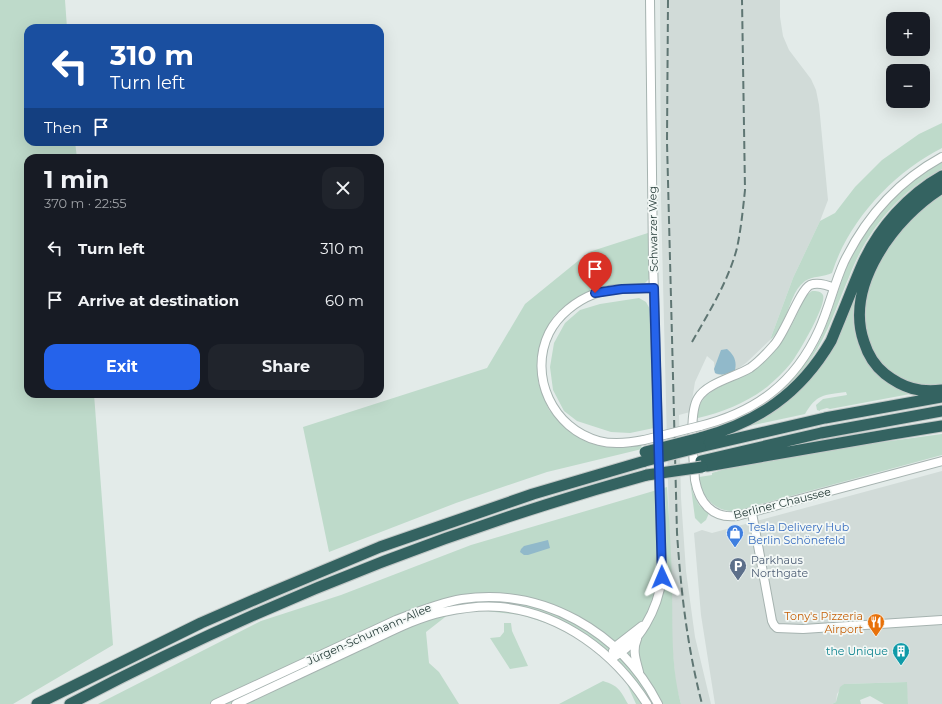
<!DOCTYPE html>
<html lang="en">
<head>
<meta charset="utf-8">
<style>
  :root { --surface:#171b24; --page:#20242c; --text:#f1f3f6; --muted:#9ea1a6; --accent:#2563eb }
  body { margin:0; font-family:Montserrat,sans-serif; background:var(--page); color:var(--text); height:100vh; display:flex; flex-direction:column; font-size:15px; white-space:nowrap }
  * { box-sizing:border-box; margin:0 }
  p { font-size:13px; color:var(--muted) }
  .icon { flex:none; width:22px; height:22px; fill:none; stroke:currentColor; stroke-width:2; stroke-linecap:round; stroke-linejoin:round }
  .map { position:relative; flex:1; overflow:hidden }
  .side { position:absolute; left:24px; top:154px; width:360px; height:244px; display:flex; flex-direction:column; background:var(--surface); border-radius:12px; box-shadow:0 4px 16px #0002 }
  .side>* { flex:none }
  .top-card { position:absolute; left:24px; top:24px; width:360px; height:122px; border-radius:12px; box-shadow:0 4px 16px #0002; background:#1a4fa0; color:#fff; overflow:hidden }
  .tools { position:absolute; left:886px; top:12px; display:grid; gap:8px }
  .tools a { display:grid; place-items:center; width:44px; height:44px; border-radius:8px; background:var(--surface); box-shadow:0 4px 16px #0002; font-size:20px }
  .pin { position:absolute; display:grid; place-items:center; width:34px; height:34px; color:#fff; margin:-41px -17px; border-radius:50% 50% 50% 0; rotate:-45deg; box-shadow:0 0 4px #0007 }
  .pin .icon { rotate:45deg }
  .me { position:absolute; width:44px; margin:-22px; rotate:359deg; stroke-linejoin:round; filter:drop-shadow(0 0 3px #0008) }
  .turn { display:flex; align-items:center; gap:14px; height:84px; padding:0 20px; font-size:18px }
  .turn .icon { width:52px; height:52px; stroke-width:2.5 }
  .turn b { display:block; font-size:28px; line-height:34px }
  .then { display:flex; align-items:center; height:38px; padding:0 20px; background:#0003; gap:8px; font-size:15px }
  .round { display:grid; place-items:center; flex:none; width:42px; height:42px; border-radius:12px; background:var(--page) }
  .headline { display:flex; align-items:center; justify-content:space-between; height:68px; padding:0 20px }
  h1 { font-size:24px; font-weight:700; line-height:30px }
  .action { display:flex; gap:8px; margin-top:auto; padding:8px 20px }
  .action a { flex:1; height:46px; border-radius:12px; background:var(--accent); color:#fff; font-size:16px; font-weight:700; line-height:46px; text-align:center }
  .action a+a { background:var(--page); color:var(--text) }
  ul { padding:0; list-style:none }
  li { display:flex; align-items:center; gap:12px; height:52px; padding:0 20px }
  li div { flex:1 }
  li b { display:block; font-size:15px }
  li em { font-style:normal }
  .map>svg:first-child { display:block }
</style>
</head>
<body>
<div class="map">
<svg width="942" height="704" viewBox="0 0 942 704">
  <rect width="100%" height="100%" fill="#e3ebe9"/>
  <path fill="#d1dbd8" d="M660,0H780V17L783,36L789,50L811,79L816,90L819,105L828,200L820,221L793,278L770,340L746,363L736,370L725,375H718L715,373L714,362L707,356L695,382L690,412L679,415L681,498L686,571L695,637L711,704H681L676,686L672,644L661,201Z
    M942,471V704H908L906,682L844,684L837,694L836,702L832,704H715L701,615L694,533L702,530L712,533Z"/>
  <path fill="#bedaca" d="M0,0H65L67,28H28V142H75L77,158H28V394H94L113,645L13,704H0Z
    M942,123V148C894,172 848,221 832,273C824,277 812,276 805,281C793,290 791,305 785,317C781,326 777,334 770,340L793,278L820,221L835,213L855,187L882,160L919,134Z
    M942,160V169C899,191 866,232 849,277C837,305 828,334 811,359C788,393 752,415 713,428V426C761,412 803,379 823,333C836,303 842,271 858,242C873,218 892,197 914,179C922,172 933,166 942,160Z
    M942,193V387L931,388L907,383L880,365L863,331L866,291L888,245L922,208Z
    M651,232V272L649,279L645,283L638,286L607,287L583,294L565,306L554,316L544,336L538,360V382L549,410L568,428L607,446L626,447L641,445L642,449L547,472L456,503L329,552L303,427L487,368L525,304L589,252Z
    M812,291C816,291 821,291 823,295C827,305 798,354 791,363C784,372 775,380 767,387C746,403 723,412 698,418C695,388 736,384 753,367C763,358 773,350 782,340C789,332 794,320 799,310C802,303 805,295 812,291Z
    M856,293C855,300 853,307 853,314C853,351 875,382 911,393L910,394L830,409L827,408L820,410V411L817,410L816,405L823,399L847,395L846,392C823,395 817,394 805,414L749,426L772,412L789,399Z
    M639,298L646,302L652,313L654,428L630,433L611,432L577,421L564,411L553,390L550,367L554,343L565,323L580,310L600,304Z
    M942,434V455L757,505L756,507C748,509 739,512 731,511C712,510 701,494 699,477L712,475V473L725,469L861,445Z
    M690,480L693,493L699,505L709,513L706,520L701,524L695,518Z
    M667,487C669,518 671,548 672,579C673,621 670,663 681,704H636L623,675L600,654L575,637L549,624L521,615L477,610L449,614L426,632L429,663L439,672L459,704H98L261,621L341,595L471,545Z
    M504,623H511L512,631L528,666L510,669L490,638L500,637L504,632Z
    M603,681C619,686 620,690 628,704H559Z
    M907,682L908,704H884L870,696L860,700L861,704H832L836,702L840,687L844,684Z"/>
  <path fill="#91b9ca" d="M727,349C734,355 737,361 735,370C728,374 722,376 715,373L714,369L721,350Z
    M548,540L550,548L528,555H524L520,552L521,549L524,546Z"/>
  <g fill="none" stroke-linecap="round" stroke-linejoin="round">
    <g stroke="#a6b3b0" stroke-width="10">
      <path id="minor" d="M834,288C827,285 818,282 810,285C800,290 785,333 774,345C767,353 759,362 750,368C735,377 707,383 698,398C688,414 694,461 695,480C699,502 712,519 737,516L942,461
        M700,426C756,412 795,383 819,330C829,308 834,284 844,262C866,217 898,181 942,157
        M644,440C629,443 614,445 599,441C553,429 528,376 549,333C558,315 576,301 594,294C611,287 636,289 654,288
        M752,513L772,621L774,625L777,628L803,629L942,620
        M637,639C632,651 636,660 639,672
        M613,651L615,647L642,626
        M610,659C640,644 658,609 662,577L653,260L650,0
        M215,704L396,620C417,612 439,603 462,599C543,587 621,632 658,704
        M236,704C278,684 320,665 362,645C388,633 415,618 443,612C462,608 482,605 500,607C562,613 615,653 647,704"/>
    </g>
    <g stroke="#c2c8c7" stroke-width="13">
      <path id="highway" d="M942,188C895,217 844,285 864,342C868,355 875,366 885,374C903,388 920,393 942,390
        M700,438C758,422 800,394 831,341C834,334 837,326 840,319C848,300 855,281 863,263C879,228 908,195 942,176
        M700,447L825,418L942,397
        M701,461L821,433L942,411
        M707,466L892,434L942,426
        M37,704L201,623L270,593L380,547L533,494L645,461
        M70,704C254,607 446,530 647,475"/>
    </g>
    <use href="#minor" stroke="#fff" stroke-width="8"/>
    <use href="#highway" stroke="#346361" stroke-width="11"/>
    <path stroke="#5f7673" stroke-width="2" stroke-dasharray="8 4" stroke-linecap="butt" d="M668,0L667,142L677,533C681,592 687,646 702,704
      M692,342C709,312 728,282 737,248C741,229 743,209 745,190L742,0"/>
    <g stroke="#a6b3b0" stroke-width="10" stroke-linecap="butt">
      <path id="minor-bridge" d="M644,440L700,426"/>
    </g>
    <g stroke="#c2c8c7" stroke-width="13" stroke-linecap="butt">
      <path id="highway-bridge" d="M645,452L700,438
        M645,461L700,447
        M647,475L702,467"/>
    </g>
    <use href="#minor-bridge" stroke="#fff" stroke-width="8"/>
    <use href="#highway-bridge" stroke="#346361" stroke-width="11"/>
  </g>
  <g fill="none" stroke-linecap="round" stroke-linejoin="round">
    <g stroke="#184099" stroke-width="10">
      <path id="route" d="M595,293L622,289L654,288L662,577"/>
    </g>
    <use href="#route" stroke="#2563eb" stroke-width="7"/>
  </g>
  <defs>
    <g id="shop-pin" transform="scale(0.9)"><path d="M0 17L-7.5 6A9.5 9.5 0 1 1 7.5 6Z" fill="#3f7fe0" stroke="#f3f8f6"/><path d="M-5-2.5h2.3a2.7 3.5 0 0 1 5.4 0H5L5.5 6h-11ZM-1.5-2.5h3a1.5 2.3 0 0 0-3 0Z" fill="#fff"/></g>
    <g id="parking-pin" transform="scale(0.9)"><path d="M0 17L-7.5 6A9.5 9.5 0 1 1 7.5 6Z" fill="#5c6f8a" stroke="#f3f8f6"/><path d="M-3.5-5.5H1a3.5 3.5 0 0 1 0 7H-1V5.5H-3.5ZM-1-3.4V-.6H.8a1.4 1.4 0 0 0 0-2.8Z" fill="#fff"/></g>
    <g id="restaurant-pin" transform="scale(0.9)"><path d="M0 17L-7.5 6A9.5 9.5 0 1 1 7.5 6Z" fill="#e8710a" stroke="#f3f8f6"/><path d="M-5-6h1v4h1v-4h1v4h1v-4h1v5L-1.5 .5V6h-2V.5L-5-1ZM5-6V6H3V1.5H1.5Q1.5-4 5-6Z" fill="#fff"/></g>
    <g id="building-pin" transform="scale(0.9)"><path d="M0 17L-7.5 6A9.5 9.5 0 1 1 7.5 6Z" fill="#0f9aa8" stroke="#f3f8f6"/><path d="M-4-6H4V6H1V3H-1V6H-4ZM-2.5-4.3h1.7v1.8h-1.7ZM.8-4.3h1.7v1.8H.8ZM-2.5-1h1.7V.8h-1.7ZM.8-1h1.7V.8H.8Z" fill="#fff"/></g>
  </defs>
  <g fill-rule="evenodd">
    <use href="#shop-pin" x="735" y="533"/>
    <use href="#parking-pin" x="738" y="566"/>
    <use href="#restaurant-pin" x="876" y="622"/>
    <use href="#building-pin" x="901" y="651"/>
  </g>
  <g text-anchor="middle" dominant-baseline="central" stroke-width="3.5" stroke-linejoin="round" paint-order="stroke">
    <g font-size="11" fill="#253b38" stroke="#f3f8f6">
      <text transform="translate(653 229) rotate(-91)">Schwarzer Weg</text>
      <text transform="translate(782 503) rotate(-14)">Berliner Chaussee</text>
      <text transform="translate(369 634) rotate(-24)">Jürgen-Schumann-Allee</text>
    </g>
    <g font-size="11" fill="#366cbe" stroke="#f3f8f6" text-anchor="start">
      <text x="748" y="527">Tesla Delivery Hub<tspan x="748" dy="13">Berlin Schönefeld</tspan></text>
    </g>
    <g font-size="11" fill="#4e5e75" stroke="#f3f8f6" text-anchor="start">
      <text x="751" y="560">Parkhaus<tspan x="751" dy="13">Northgate</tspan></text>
    </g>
    <g font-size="11" fill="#c56008" stroke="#f3f8f6" text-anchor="end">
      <text x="863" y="616">Tony's Pizzeria<tspan x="863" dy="13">Airport</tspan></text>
    </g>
    <g font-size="11" fill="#0d838f" stroke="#f3f8f6" text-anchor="end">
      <text x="888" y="651">the Unique</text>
    </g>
  </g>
</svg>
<div class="tools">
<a>+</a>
<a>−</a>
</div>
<div class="pin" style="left:595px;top:293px;background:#d93025"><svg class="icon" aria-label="arrive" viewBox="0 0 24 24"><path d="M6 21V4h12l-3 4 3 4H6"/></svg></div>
<svg class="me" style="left:662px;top:577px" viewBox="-20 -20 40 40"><path d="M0-17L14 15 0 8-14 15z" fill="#2563eb" stroke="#fff" stroke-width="4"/></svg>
<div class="top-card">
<div class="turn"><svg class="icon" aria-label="left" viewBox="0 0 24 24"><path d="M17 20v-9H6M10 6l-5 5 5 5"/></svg><div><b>310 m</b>Turn left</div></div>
<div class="then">Then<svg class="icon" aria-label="arrive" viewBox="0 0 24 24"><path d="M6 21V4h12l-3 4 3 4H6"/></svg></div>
</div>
<section class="side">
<div class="headline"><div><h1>1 min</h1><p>370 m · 22:55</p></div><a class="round"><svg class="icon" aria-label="close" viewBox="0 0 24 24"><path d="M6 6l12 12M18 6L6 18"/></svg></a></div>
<ul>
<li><svg class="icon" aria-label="left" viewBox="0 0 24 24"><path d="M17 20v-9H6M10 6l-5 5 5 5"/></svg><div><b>Turn left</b></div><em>310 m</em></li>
<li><svg class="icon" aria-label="arrive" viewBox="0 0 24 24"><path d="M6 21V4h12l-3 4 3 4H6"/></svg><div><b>Arrive at destination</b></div><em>60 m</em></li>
</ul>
<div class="action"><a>Exit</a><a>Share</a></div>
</section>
</div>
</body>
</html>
